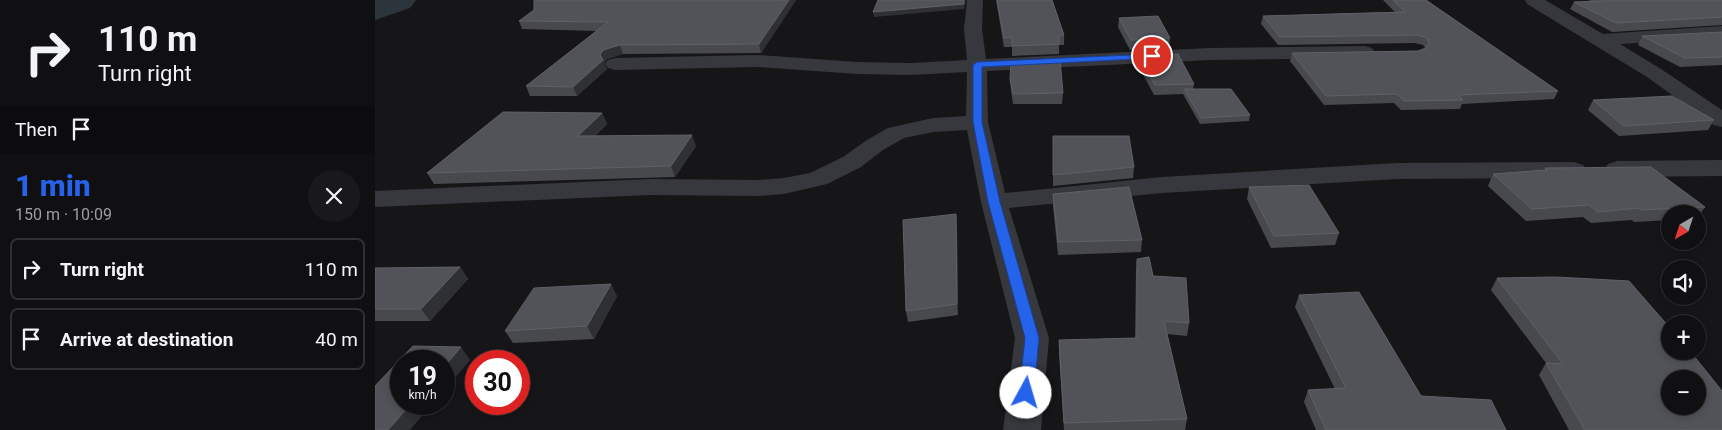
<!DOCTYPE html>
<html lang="en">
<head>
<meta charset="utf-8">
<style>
  :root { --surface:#101012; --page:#19191b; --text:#f1f3f6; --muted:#9c9d9f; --line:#303032; --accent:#2563eb }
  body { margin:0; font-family:Roboto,sans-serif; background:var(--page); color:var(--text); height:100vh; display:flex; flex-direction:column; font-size:19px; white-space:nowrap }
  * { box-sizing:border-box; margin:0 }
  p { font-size:16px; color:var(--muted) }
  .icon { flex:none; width:28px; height:28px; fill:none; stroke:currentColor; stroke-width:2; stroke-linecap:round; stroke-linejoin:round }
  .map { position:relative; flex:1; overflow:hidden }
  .side { display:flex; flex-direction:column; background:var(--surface); width:375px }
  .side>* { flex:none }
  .top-card { background:#101012; color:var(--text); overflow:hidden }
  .needle { width:32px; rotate:219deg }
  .fabs { position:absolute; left:1286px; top:205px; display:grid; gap:10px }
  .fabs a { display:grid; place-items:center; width:45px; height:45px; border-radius:50%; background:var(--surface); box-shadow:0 2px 8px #0003,0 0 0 1px var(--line); font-size:25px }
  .speed { position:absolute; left:15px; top:350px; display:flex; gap:10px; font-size:25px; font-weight:700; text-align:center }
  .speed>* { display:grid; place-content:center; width:65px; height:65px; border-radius:50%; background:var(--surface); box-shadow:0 2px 8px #0003,0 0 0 1px var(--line); line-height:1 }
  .speed small { font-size:12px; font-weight:400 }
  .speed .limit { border:8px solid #d22; background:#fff; color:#111 }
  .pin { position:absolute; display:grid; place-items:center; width:42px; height:42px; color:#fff; margin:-21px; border:2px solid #fff; border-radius:50%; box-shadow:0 1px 5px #0007 }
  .me { position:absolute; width:55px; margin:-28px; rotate:6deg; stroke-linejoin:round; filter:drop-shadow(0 0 4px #0008) }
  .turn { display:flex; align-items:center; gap:18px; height:105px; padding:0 15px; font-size:22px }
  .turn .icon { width:65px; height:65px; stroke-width:2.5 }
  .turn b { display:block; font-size:35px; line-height:42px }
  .then { display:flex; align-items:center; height:48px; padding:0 15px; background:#0003; gap:10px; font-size:19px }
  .round { display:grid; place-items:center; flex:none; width:52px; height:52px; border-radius:26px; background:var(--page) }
  .headline { display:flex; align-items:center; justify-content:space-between; height:85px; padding:0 15px }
  h1 { font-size:30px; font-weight:800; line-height:38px; color:var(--accent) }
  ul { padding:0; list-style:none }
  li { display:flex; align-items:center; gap:15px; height:62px; margin:0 10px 8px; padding:0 5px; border:2px solid var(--line); border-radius:8px }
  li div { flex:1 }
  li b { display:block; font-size:19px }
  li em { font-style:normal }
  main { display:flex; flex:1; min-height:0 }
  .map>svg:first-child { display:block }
</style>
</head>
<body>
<main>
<section class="side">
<div class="top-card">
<div class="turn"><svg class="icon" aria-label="right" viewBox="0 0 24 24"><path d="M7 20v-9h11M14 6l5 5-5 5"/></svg><div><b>110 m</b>Turn right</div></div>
<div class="then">Then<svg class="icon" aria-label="arrive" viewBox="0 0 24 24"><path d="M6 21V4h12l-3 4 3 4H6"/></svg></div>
</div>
<div class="headline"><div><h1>1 min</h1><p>150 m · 10:09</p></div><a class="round"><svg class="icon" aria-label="close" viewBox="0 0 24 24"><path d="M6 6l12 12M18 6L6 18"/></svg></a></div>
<ul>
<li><svg class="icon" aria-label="right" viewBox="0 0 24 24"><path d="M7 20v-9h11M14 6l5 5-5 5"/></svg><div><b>Turn right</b></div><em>110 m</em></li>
<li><svg class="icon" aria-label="arrive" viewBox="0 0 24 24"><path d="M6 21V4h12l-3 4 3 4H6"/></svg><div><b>Arrive at destination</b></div><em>40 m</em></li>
</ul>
</section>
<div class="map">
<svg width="1347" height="430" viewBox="0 0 1347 430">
  <rect width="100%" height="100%" fill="#161618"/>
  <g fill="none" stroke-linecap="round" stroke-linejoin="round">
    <path fill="#2c353c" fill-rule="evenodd" d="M0,0H41L35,8L0,20Z"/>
    <path fill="#37383d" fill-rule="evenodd" d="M592,0H608L607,29L611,59L835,48L990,46L997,48L1000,52L997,56L990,58L835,60L612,71L613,122L630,193L787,177L1022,163L1199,162L1208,165L1212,170L1208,175L1199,178L1022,179L787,193L634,208L674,338L666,430H628L640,338L606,202L592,130L558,132L529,138L508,150L486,167L452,184L409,194L383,196L275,195L0,207V191L275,179L383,180L409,178L435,173L468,157L492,140L513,128L558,118L591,116L592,72L535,75L482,74L382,67L240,70L233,68L230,64L233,60L240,58L382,55L482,62L535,63L592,60L589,29Z
      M1150,0H1170L1228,34L1347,26V38L1245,44L1286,69L1347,110V127L1339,125L1272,77L1152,4Z
      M1347,160V176L1242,177L1233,174L1229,169L1233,164L1242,161Z"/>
  </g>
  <path fill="#47494d" d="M421,0L386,53L248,54L232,59L229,63L232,69L202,96H155L151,86L222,31L147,29L144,21L159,10Z
    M621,0H677L689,35V45H684V54L637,56V47H629Z
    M1008,0H1051L1183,91L1179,99L1087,104L1085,109L1026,110L1019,103L949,105L915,61L917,53L1043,51L1050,48L1048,45L1040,43L903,45L886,24L888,16L1020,12Z
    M1213,0H1347V25L1237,32L1195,9L1199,2L1215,1Z
    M744,18L795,38L794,48L755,50L743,27Z
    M1347,32V65L1305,67L1263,45L1267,36Z
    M764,55L819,84L818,89L875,115L874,121L825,124L808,94L779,95L763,65Z
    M635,79L688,93L687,104H638L636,90Z
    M1218,100L1339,120L1333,130L1244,136L1213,110Z
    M227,113L232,124L220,136L321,146L300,177L59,184L52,173Z
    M678,136L759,167L758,178L678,186Z
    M1170,168L1330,207L1322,218V214H1295V220L1259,222L1257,220L1216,223L1208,217L1151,221L1113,186L1118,174L1169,170Z
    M874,187L964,233L960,245L896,248L872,199Z
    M678,194L767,240L766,252L683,255L678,206Z
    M581,214L582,224L583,315L533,322L531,311Z
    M762,259L778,276L814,323L812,336L792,334L812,419L810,430H689L684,353V340L760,338L761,271Z
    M85,267L93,279L55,321H0V268Z
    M1122,278L1347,430H1194L1164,375L1171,363L1116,290Z
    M924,295L1046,396L1131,430H941L929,402L933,390L960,389L920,307Z
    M242,296L219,339L138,343L130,331Z"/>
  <path fill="#2f3033" d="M414,0H421L386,53L384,44Z
    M591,0L589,9L499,17L498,12Z
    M245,45L248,54L232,59L229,63L232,69L202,96L198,87L228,50Z
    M227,113L232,124L208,147L203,136Z
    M317,135L321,146L300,177L296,166Z
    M581,214L582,224L583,315L582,304Z
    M85,267L93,279L55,321L46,309Z
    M236,284L242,296L219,339L212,326Z
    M86,347L95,360L69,391V367Z
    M36,404H57L35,430H13Z"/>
  <path fill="#525359" stroke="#5f6168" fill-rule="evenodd" d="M159,0H414L384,44L245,45L228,50L225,55L228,60L198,87L151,86L233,22L144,21L159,10Z
    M503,0H589V4L498,12Z
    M622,0H677L689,35H684V44L637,46V37L629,38Z
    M1018,0H1051L1183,91L1083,95L1088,100L1029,101L1022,94L951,96L917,53L1043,51L1051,48L1054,42L1050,37L1042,35L905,37L888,16L1030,12Z
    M1229,0H1347V17L1241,23L1199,2L1230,1Z
    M783,16L795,38L756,40L744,18Z
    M1347,32V57L1310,58L1267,36Z
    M803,54L819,84L780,85L764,55Z
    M685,59L688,93L638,94L635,79L636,62Z
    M809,89H856L875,115L826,118Z
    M1297,96L1339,120L1249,126L1218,100Z
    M128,112L227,113L203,136L317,135L296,166L52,173Z
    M678,136H754L759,167L678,175Z
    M1276,167L1330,207L1266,210L1264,208L1223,212L1214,205L1157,209L1118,174L1172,170L1170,168Z
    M934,185L964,233L899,236L874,187Z
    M754,187L767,240L683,242L678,194Z
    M581,214L582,304L531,311L528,220Z
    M774,257L778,276L811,278L814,323L789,321L812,419L689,423L684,340L762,338V259Z
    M85,267L46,309H0V268Z
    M1181,277L1254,281L1295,328V351H1315L1347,391V430H1210L1171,363L1188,364L1122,278ZM1295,379H1322V406H1295Z
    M236,284L212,326L130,331L159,288Z
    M984,292L1046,396L1116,400L1131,430H951L933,390L971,388L924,295Z
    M38,346L86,347L69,367V361H26V404H36L13,430H0V386Z"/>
  <path fill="#2563eb" stroke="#184099" d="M777,54L780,55V58L607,67V122L625,202L664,338L659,393L656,397L651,399L646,397L644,393L650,338L613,202L598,122V65L602,62Z"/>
</svg>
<div class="fabs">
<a><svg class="needle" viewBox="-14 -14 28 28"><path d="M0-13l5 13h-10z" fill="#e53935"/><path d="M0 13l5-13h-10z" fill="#9c9d9f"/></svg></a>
<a><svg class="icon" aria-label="sound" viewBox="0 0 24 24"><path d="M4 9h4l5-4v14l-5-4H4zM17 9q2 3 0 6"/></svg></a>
<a>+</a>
<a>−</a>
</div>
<div class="speed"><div>19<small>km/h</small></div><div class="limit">30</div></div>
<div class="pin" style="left:777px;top:56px;background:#d93025"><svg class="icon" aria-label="arrive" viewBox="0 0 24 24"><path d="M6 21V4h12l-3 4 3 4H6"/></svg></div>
<svg class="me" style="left:651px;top:393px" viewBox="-20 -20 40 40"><circle r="19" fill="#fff"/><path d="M0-13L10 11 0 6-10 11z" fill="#2563eb"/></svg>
</div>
</main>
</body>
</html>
